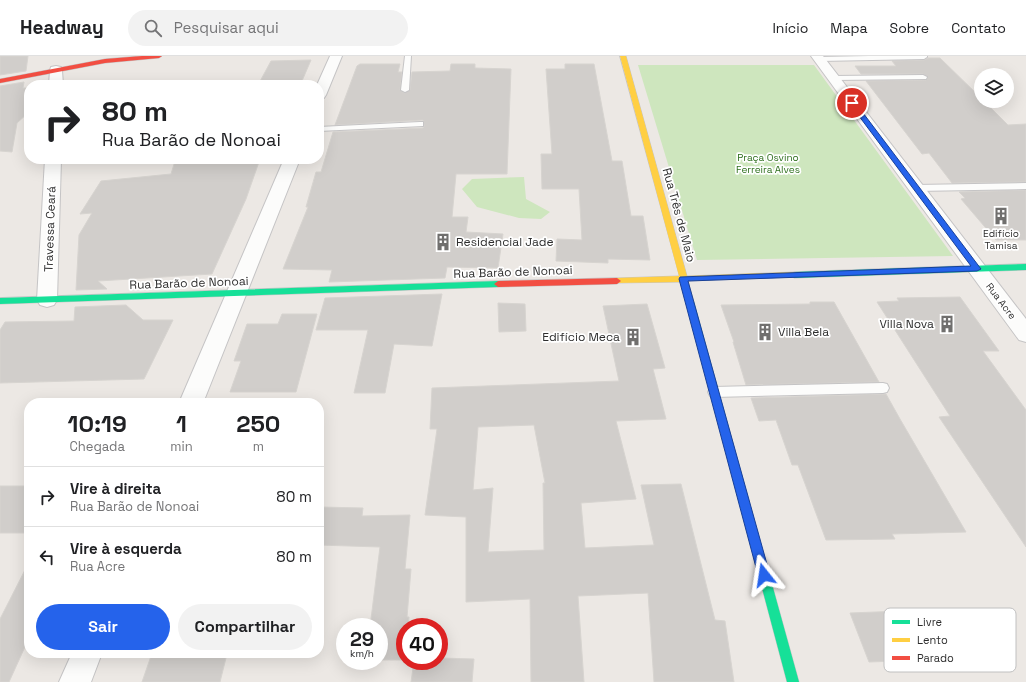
<!DOCTYPE html>
<html lang="pt">
<head>
<meta charset="utf-8">
<style>
  :root { --surface:#fff; --page:#f2f2f2; --text:#202124; --muted:#757577; --line:#e0e0e0; --accent:#2563eb }
  body { margin:0; font-family:"Space Grotesk",sans-serif; background:var(--page); color:var(--text); height:100vh; display:flex; flex-direction:column; font-size:15px; white-space:nowrap }
  * { box-sizing:border-box; margin:0 }
  p { font-size:13px; color:var(--muted) }
  .icon { flex:none; width:22px; height:22px; fill:none; stroke:currentColor; stroke-width:2; stroke-linecap:round; stroke-linejoin:round }
  .map { position:relative; flex:1; overflow:hidden }
  .details { position:absolute; left:24px; top:342px; width:300px; height:260px; display:flex; flex-direction:column; background:var(--surface); border-radius:16px; box-shadow:0 4px 16px #0002 }
  .details>* { flex:none }
  .top-card { position:absolute; left:24px; top:24px; width:300px; height:84px; border-radius:16px; box-shadow:0 4px 16px #0002; background:#fff; color:var(--text); overflow:hidden }
  .tools { position:absolute; left:974px; top:12px; display:grid; gap:8px }
  .tools a { display:grid; place-items:center; width:40px; height:40px; border-radius:50%; background:var(--surface); box-shadow:0 4px 16px #0002; font-size:20px }
  .speed { position:absolute; left:336px; top:562px; display:flex; gap:8px; font-size:20px; font-weight:700; text-align:center }
  .speed>* { display:grid; place-content:center; width:52px; height:52px; border-radius:50%; background:var(--surface); box-shadow:0 4px 16px #0002; line-height:1 }
  .speed small { font-size:10px; font-weight:400 }
  .speed .limit { border:6px solid #d22; background:#fff; color:#111 }
  .pin { position:absolute; display:grid; place-items:center; width:34px; height:34px; color:#fff; margin:-17px; border:2px solid #fff; border-radius:50%; box-shadow:0 1px 4px #0007 }
  .me { position:absolute; width:44px; margin:-22px; rotate:345deg; stroke-linejoin:round; filter:drop-shadow(0 0 3px #0008) }
  .turn { display:flex; align-items:center; gap:14px; height:84px; padding:0 12px; font-size:18px }
  .turn .icon { width:52px; height:52px; stroke-width:2.5 }
  .turn b { display:block; font-size:28px; line-height:34px }
  .eta { display:flex; justify-content:space-evenly; align-items:center; height:68px; text-align:center }
  .eta b { font-size:24px; font-weight:700; line-height:28px }
  .button { display:flex; gap:8px; margin-top:auto; padding:8px 12px }
  .button a { flex:1; height:46px; border-radius:24px; background:var(--accent); color:#fff; font-size:16px; font-weight:700; line-height:46px; text-align:center }
  .button a+a { background:var(--page); color:var(--text) }
  ul { padding:0; list-style:none }
  li { display:flex; align-items:center; gap:12px; height:60px; padding:0 12px; border-top:1px solid var(--line) }
  li div { flex:1 }
  li b { display:block; font-size:15px }
  li em { font-style:normal }
  header { display:flex; align-items:center; gap:24px; box-sizing:border-box; height:56px; padding:0 20px; background:var(--surface); border-bottom:1px solid var(--line) }
  header strong { font-size:19px }
  nav { display:flex; gap:22px; margin-inline-start:auto; font-size:14px }
  .search { width:280px; height:36px; background:var(--page); display:flex; align-items:center; gap:10px; box-sizing:border-box; padding:0 14px; border-radius:22px; color:var(--muted); font-size:15px }
  .map>svg:first-child { display:block }
</style>
</head>
<body>
<header>
<strong>Headway</strong>
<div class="search"><svg class="icon" aria-label="search" viewBox="0 0 24 24"><circle cx="10" cy="10" r="6"/><path d="M15 15l6 6"/></svg>Pesquisar aqui</div>
<nav><a>Início</a><a>Mapa</a><a>Sobre</a><a>Contato</a></nav>
</header>
<div class="map">
<svg width="1026" height="626" viewBox="0 0 1026 626">
  <rect width="100%" height="100%" fill="#ece8e4"/>
  <path fill="#cee6be" d="M638,9H814L953,200L697,204Z
    M524,121L526,143L550,156L541,163L519,162L477,151L462,133L472,123Z"/>
  <path fill="#d1cecb" stroke="#d7d4d0" fill-rule="evenodd" d="M0,0H28L26,15L0,19Z
    M928,2H940L981,42V45H984L1008,69L1026,68V126L952,127L929,97L922,98L866,25L926,24L928,21L923,18H861L855,10H896L892,5L924,4Z
    M311,4L302,25H293L291,29H258L271,5Z
    M360,8H400L398,16H402L400,34L404,37L410,34L412,16L450,15L451,8H475V12L511,13L507,118H456L452,161H468L466,176L503,178L498,212L447,211L445,222L329,226L332,214L283,213L308,151H306L316,116H321L333,76L423,72L424,70L423,64L335,69L357,10Z
    M565,8H594L612,105H622L631,160H643L650,204L608,203V207L556,205L557,183L582,184L579,133H542L541,98H552L546,13H565Z
    M24,26L23,32H29V56L17,67L12,96L0,95V30Z
    M199,103H260L246,143L212,218L98,225L107,233L76,234L79,179L92,157L80,158L101,125L171,118L175,105Z
    M1026,134V184H996L961,143L965,142L959,136Z
    M442,238L432,290L394,288L385,337H354L368,274H316L325,242Z
    M960,241L999,295H983L1026,354V491L939,361L950,360L877,246L899,245L897,242Z
    M810,246H834L879,326L746,329L733,286H734L721,249L810,248Z
    M498,247L525,248L526,275L499,276Z
    M647,248L665,312L653,313L666,363L616,365L636,443L581,447L585,492L654,489L641,429L681,428L715,564L725,565L734,626H654L648,537L578,540L584,626H531L530,543L466,546V461L425,459L437,373H430L432,332L619,325L603,250ZM534,369L545,427H543L544,494L488,496L493,432L473,434L478,371Z
    M126,249L143,264H173L144,323L0,327V274L5,266L74,265L75,251Z
    M282,258H317L296,336H230L241,305H234L247,268H278Z
    M886,338L900,363L966,476L892,478L895,483L826,484L798,409H792L776,364L759,365L751,342Z
    M0,430H29V477H0Z
    M319,451L363,452L362,460L410,459L405,513H411L407,561H409L408,571H405V604H379V571H370L380,491L319,489Z
    M29,506V582L9,626H0V563Z
    M928,554L951,603L869,606L850,557Z
    M227,598L220,626H142L151,600Z
    M439,602L474,603L472,626H411L414,605H439Z"/>
  <g fill="none" stroke-linecap="round" stroke-linejoin="round">
    <g stroke="#c5c4c5" stroke-width="2">
      <path id="lane" d="M405,0H411L409,34L405,36L401,34Z
        M869,0H927V1L924,3L820,5L817,3L820,1Z
        M923,19L927,21L926,23L834,24L830,22L834,20Z
        M420,66H423V70L319,75V71Z
        M1026,127V133L916,135L911,132L916,129Z
        M883,327L887,328L889,332L887,336L883,337L714,341L710,340L708,336L710,332L714,331Z"/>
    </g>
    <g stroke="#c5c4c5" stroke-width="2">
      <path id="street" d="M330,0H342L326,39L324,42L319,43V29H317Z
        M811,0H823L1026,263V286L1019,284Z
        M56,10L61,11L62,14L63,29H49L50,14L51,11Z
        M45,103H61L57,244L54,249L47,251L40,249L37,244Z
        M284,103H300L203,347H179Z
        M72,597H102L91,626H59Z"/>
    </g>
    <g stroke="#c5c4c5" stroke-width="1">
      <path id="fast" d="M1026,208V214L794,222L790,219L794,216Z
        M498,225L502,228L498,231L0,248V242Z
        M690,243L694,246L799,626H787L686,246Z"/>
    </g>
    <g stroke="#c5c4c5" stroke-width="1">
      <path id="slow" d="M620,0H626L687,220L794,216L797,217L798,219L797,221L688,225L694,246L690,249L686,246L680,226L614,227L613,225L614,223L617,222L679,220Z"/>
    </g>
    <g stroke="#c5c4c5" stroke-width="1">
      <path id="jam" d="M142,0H162L159,2L105,7L0,27V23L105,3Z
        M617,222L621,225L617,228L498,231L494,228L498,225Z"/>
    </g>
    <use href="#lane" fill="#fcfcfb" fill-rule="evenodd"/>
    <use href="#street" fill="#fcfcfb" fill-rule="evenodd"/>
    <use href="#fast" fill="#16e098" fill-rule="evenodd"/>
    <use href="#slow" fill="#ffcf43" fill-rule="evenodd"/>
    <use href="#jam" fill="#f24e42" fill-rule="evenodd"/>
  </g>
  <path fill="#2563eb" stroke="#184099" d="M850,45H854L981,213L977,215L688,225L770,519L768,523L764,525L760,523L758,519L679,223L680,221L971,210L850,48Z"/>
  <defs>
    <g id="building-bare" transform="scale(1.38)"><path d="M-4-6H4V6H1V3H-1V6H-4ZM-2.5-4.3h1.7v1.8h-1.7ZM.8-4.3h1.7v1.8H.8ZM-2.5-1h1.7V.8h-1.7ZM.8-1h1.7V.8H.8Z" fill="#706f6e" stroke="#fff" stroke-width="2.5" paint-order="stroke"/></g>
  </defs>
  <g fill-rule="evenodd">
    <use href="#building-bare" x="1001" y="160"/>
    <use href="#building-bare" x="443" y="186"/>
    <use href="#building-bare" x="947" y="268"/>
    <use href="#building-bare" x="765" y="276"/>
    <use href="#building-bare" x="633" y="281"/>
  </g>
  <g text-anchor="middle" dominant-baseline="central" stroke-width="3.5" stroke-linejoin="round" paint-order="stroke">
    <g font-size="10" fill="#2c6e1b" stroke="#fff">
      <text x="768" y="101">Praça Osvino<tspan x="768" dy="12">Ferreira Alves</tspan></text>
    </g>
    <g font-size="10" fill="#2e2e2e" stroke="#fff">
      <text x="1001" y="177">Edifício<tspan x="1001" dy="12">Tamisa</tspan></text>
    </g>
    <g font-size="10" fill="#2e2e2e" stroke="#fff">
      <text transform="translate(1001 245) rotate(53)">Rua Acre</text>
    </g>
    <g font-size="12" fill="#2e2e2e" stroke="#fff">
      <text transform="translate(679 159) rotate(75)">Rua Três de Maio</text>
      <text transform="translate(50 173) rotate(-88)">Travessa Ceará</text>
      <text transform="translate(513 216) rotate(-2)">Rua Barão de Nonoai</text>
      <text transform="translate(189 227) rotate(-2)">Rua Barão de Nonoai</text>
    </g>
    <g font-size="12" fill="#2e2e2e" stroke="#fff" text-anchor="start">
      <text x="456" y="186">Residencial Jade</text>
      <text x="934" y="268" text-anchor="end">Villa Nova</text>
      <text x="778" y="276">Villa Bela</text>
      <text x="620" y="281" text-anchor="end">Edifício Meca</text>
    </g>
  </g>
  <rect x="884" y="552" width="132" height="64" rx="6" fill="#fff" stroke="#c0c0c0" stroke-width="1"/>
  <rect x="892" y="564" width="18" height="4" fill="#16e098"/>
  <rect x="892" y="582" width="18" height="4" fill="#ffcf43"/>
  <rect x="892" y="600" width="18" height="4" fill="#f24e42"/>
  <g font-size="11" fill="#2e2e2e">
    <text x="917" y="570">Livre</text>
    <text x="917" y="588">Lento</text>
    <text x="917" y="606">Parado</text>
  </g>
</svg>
<div class="tools">
<a><svg class="icon" aria-label="layers" viewBox="0 0 24 24"><path d="M12 4l9 5-9 5-9-5zM3 14l9 5 9-5"/></svg></a>
</div>
<div class="speed"><div>29<small>km/h</small></div><div class="limit">40</div></div>
<div class="pin" style="left:852px;top:47px;background:#d93025"><svg class="icon" aria-label="arrive" viewBox="0 0 24 24"><path d="M6 21V4h12l-3 4 3 4H6"/></svg></div>
<svg class="me" style="left:764px;top:519px" viewBox="-20 -20 40 40"><path d="M0-17L14 15 0 8-14 15z" fill="#2563eb" stroke="#fff" stroke-width="4"/></svg>
<div class="top-card">
<div class="turn"><svg class="icon" aria-label="right" viewBox="0 0 24 24"><path d="M7 20v-9h11M14 6l5 5-5 5"/></svg><div><b>80 m</b>Rua Barão de Nonoai</div></div>
</div>
<section class="details">
<div class="eta">
<div><b>10:19</b><p>Chegada</p></div>
<div><b>1</b><p>min</p></div>
<div><b>250</b><p>m</p></div>
</div>
<ul>
<li><svg class="icon" aria-label="right" viewBox="0 0 24 24"><path d="M7 20v-9h11M14 6l5 5-5 5"/></svg><div><b>Vire à direita</b><p>Rua Barão de Nonoai</p></div><em>80 m</em></li>
<li><svg class="icon" aria-label="left" viewBox="0 0 24 24"><path d="M17 20v-9H6M10 6l-5 5 5 5"/></svg><div><b>Vire à esquerda</b><p>Rua Acre</p></div><em>80 m</em></li>
</ul>
<div class="button"><a>Sair</a><a>Compartilhar</a></div>
</section>
</div>
</body>
</html>
